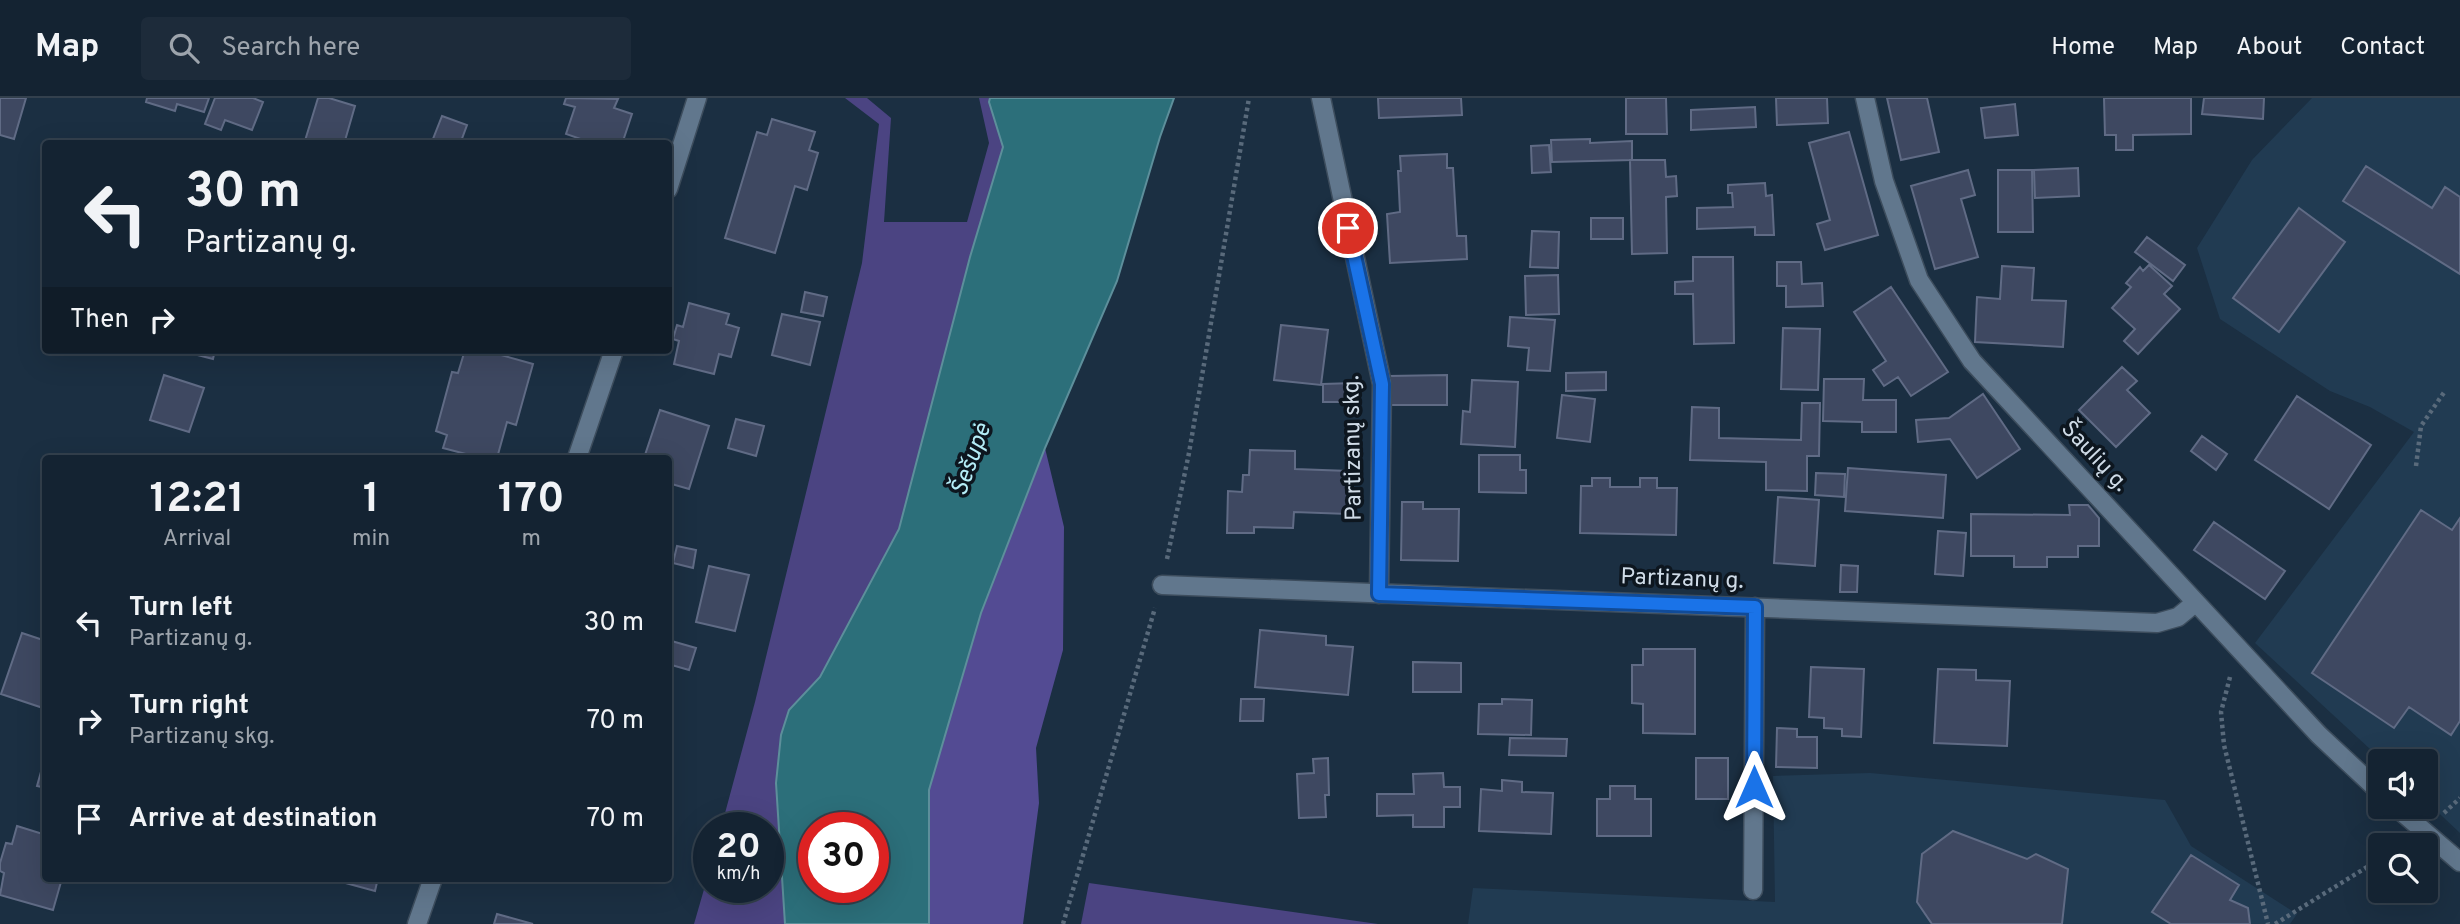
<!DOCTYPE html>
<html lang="en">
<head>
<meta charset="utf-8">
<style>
  :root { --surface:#142332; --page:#1d2b3a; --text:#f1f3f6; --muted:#9da4ac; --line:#33404d }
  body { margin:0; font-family:Overpass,sans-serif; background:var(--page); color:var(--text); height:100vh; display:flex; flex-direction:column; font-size:26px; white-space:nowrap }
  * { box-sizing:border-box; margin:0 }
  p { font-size:23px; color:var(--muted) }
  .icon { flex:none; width:38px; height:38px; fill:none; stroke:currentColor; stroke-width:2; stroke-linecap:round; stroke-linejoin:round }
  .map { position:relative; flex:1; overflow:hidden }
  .sheet { position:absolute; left:42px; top:357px; width:630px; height:427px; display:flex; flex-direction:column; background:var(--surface); border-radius:7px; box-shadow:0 7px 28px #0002,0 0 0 2px var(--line) }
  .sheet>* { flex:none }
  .hud { position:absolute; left:42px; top:42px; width:630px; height:214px; border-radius:7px; box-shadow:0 7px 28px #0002,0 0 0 2px var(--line); background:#142332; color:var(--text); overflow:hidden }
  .fabs { position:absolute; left:2368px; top:651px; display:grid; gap:14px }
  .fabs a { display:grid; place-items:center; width:70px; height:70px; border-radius:7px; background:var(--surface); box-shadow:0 7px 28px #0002,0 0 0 2px var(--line); font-size:35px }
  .speed { position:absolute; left:693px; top:714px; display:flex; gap:14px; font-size:35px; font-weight:700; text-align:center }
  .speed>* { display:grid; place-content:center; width:91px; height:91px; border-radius:50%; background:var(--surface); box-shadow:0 7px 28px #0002,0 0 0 2px var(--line); line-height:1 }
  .speed small { font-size:18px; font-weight:400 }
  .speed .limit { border:10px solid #d22; background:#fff; color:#111 }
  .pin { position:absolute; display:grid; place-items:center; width:60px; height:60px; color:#fff; margin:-30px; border:4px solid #fff; border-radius:50%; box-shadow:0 2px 7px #0007 }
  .me { position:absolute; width:77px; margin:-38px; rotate:0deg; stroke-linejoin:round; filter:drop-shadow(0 0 5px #0008) }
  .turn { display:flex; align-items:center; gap:24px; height:147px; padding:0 28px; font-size:32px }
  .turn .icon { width:91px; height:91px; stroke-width:2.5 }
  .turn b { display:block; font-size:49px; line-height:60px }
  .then { display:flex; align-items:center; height:66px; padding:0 28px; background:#0003; gap:14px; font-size:26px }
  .eta { display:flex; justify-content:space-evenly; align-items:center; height:119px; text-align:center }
  .eta b { font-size:42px; font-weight:700; line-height:49px }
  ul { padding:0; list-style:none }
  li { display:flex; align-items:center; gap:21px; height:98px; padding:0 28px }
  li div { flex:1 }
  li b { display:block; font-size:26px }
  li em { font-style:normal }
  header { display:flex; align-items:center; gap:42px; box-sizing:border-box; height:98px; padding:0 35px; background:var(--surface); border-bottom:2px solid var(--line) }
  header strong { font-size:33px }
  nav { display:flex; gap:38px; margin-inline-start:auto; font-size:24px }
  .search { width:490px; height:63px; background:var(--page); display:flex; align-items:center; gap:18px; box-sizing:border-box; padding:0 24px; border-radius:7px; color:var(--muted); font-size:26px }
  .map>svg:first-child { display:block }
</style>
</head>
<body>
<header>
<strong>Map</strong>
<div class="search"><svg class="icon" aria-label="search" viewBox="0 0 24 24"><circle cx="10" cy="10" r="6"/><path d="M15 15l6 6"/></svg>Search here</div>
<nav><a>Home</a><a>Map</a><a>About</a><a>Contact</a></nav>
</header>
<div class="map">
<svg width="2460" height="826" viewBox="0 0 2460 826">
  <rect width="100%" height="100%" fill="#1b2f42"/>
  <path fill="#213b52" d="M2312,0H2460V735L2426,703V663H2383L2255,545L2414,334L2370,309L2330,293L2220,221L2197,150L2252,62Z
    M1870,675L2165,702L2191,748L2297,816L2290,826H1468L1473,790L1775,804L1773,678Z"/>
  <path fill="#4b4482" d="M845,0H867L891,20L884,124H967L989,45L979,0H990L989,4L1003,49L970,159L899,431L820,579L808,593L776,685L785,826H694L709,774V789H768V730H721L755,604L862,165L879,26Z
    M1089,785L1378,826H1081Z"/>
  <path fill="#534b93" d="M1045,350L1064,429L1063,552L1036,650L1039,705L1023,826H929V692L981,515Z"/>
  <path fill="#2c6f7a" stroke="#5d8f9b" stroke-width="2" fill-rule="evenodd" d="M990,0H1174L1160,39L1117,183L1045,350L981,515L929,692V826H785L776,685L781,637L789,612L820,579L899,431L970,159L1003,49L989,4ZM814,730H873V789H814Z"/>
  <path fill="#3e4861" stroke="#606b85" stroke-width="2" d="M0,0H26L14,41L0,37Z
    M147,0H209L204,14L177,6L175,13L146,4Z
    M215,0H253L263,4L252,32L225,22L221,32L205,26Z
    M318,0H329L355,8L344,46H304Z
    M566,0L618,1L614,10L632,16L622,46H595L566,36L575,9L564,6Z
    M1378,0H1461L1462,17L1379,20Z
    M1626,0H1666L1667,36H1626Z
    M1776,0H1827L1828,25L1777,27Z
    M1887,0H1927L1939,54L1901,62Z
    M2104,0H2191V36L2133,37V52H2116V37H2105Z
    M2204,0H2264L2263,21L2202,16Z
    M2015,6L2018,37L1985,40L1981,10Z
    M1755,9L1756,29L1691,32V12Z
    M442,18L467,27L460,46H431Z
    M772,21L815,34L809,52L818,55L807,92L795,88L775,155L725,140L757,34L767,37Z
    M1849,34L1878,137L1825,152L1817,126L1830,122L1809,45Z
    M1590,41V45L1632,43V62L1552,64L1551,42Z
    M1549,47L1551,74L1532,75L1531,48Z
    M1447,56V70H1453L1457,138H1466L1467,161L1390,165L1387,116L1400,114L1398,73H1401L1400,58Z
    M1630,62H1665L1666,79L1676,78L1677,98L1666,99L1667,155L1632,156Z
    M2366,68L2432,110L2445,89L2460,99V176L2343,103Z
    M2078,70L2079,98L2035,100L2034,72Z
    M1968,72L1975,97L1961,101L1978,159L1935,171L1911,88Z
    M1998,72H2032L2033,134H1998Z
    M1765,85L1766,98L1772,97L1774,137H1755V129L1697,131V110L1733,109L1732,95H1728V87Z
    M2299,110L2345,144L2279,234L2233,200Z
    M1591,120H1623V141H1591Z
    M1532,133L1559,134L1558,170L1530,169Z
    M2147,139L2185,167L2173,183L2135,154Z
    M1693,159H1733L1734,245L1694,246L1693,196H1675V184L1693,183Z
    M1777,164H1801L1802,186L1822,185L1823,208L1786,209V188H1777Z
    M2149,167L2172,188L2164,196L2180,211L2138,256L2124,243L2135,231L2112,210L2131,189L2126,185L2140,169L2143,173Z
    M2002,168L2034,170L2032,202L2066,203L2063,249L1975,244L1977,199L2000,201Z
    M1558,177L1559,216L1526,217L1525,178Z
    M1891,189L1948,274L1911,298L1898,279L1884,288L1873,272L1886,263L1854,214Z
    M805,194L827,199L823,218L801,214Z
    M689,205L729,216L726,226L739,230L731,259L719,256L714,276L674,266L679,243L673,241L677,227L683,229Z
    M782,216L820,224L810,267L772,257Z
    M1510,219L1555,222L1550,273L1527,272L1529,250L1508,248Z
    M1281,227L1328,232L1321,287L1274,282Z
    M1783,230L1820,231L1818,292L1781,291Z
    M178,252H215L213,261Z
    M465,252H483L533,266L516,327L507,324L497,360H481L443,350L447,337L436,333L452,274L458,275Z
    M2122,269L2137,283L2127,292L2150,315L2116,349L2079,312Z
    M1606,274V292L1566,293V275Z
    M164,277L204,290L189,334L150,322Z
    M1447,277V307H1389V278Z
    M1824,281H1864L1863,302H1896V334H1862V324L1823,323Z
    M1472,282L1518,284L1515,349L1461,346L1463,313L1470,314Z
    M1354,285V304H1323V286Z
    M1983,296L2020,351L1977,380L1950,341L1918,344L1916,322L1949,320Z
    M1562,297L1595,301L1590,344L1557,340Z
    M2297,298L2371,347L2329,411L2255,362Z
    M1802,305H1820L1819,358H1807V393L1766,392V364L1690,362L1692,309L1719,310V340L1801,342Z
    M660,312L709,328L689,391L668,385V360H644Z
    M736,321L764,328L756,358L728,350Z
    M2202,338L2227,356L2216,372L2191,353Z
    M1250,352L1295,353V371L1349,373L1348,416L1294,414L1293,430L1254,429V435H1227L1228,393L1242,394L1243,377H1249Z
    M1479,357H1520V372H1526V395L1479,394Z
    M1848,370L1946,377L1943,420L1845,413Z
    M1816,375L1845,376L1844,399L1815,397Z
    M1592,380H1610V389H1640V380H1657V390H1677L1676,437L1580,435L1581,388H1592Z
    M1778,399L1819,402L1815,468L1774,465Z
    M1402,404H1423V411H1459L1458,463L1401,462Z
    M2069,407H2088L2099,420V448H2078V459H2047V469H2014V458H1971V416L2070,417Z
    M2421,412L2452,432L2460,420V623L2451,637L2409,609L2394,630L2312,575Z
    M2214,424L2285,473L2265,501L2194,452Z
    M1938,433L1966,435L1963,478L1935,476Z
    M677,448L696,452L693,470L673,465Z
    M1841,467L1858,468L1857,494H1840Z
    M709,468L749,477L735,533L696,524Z
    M1260,532L1326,538V547L1353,549L1348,597L1255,589Z
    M22,535L46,543V611L1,596Z
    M668,542L696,550L689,572L668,566Z
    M1643,551H1695V636L1643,635V606L1632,605V567H1643Z
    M1413,564L1461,565V594H1413Z
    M1811,569L1864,571L1861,639L1842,638V631L1824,630V620L1809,619Z
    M1938,571L1976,572V582L2010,583L2007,648L1934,645Z
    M1241,601H1264L1263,623H1240Z
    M1502,601L1532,602L1531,637L1478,636L1479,606H1502Z
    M1777,630L1797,631V639H1817V670L1776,669Z
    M1510,640L1567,641L1566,658L1509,657Z
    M46,656V690L37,688Z
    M1328,660L1329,697H1325L1326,719L1299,720L1297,676L1314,675L1313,661Z
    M1696,660H1728V701H1696Z
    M1443,675L1444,689H1460V709H1444V729H1413V717L1377,718V696H1414L1413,676Z
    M1502,682L1522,684V694L1553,695L1551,736L1479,733L1481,691L1502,693Z
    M1610,688H1635V701H1651V738H1597V701H1610Z
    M17,728L46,737V780L61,784L53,812L0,797L4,775L0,773V765L6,745L12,746Z
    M1953,733L2027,761L2036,756L2068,771L2062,826H1932L1917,804L1922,756Z
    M2191,757L2239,787L2230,802L2248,810L2250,826H2171L2152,814Z
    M327,780H378L375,793Z
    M497,816L533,826H494Z"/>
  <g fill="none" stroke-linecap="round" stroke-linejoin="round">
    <g stroke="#3d4d5d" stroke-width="21">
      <path id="minor" d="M1321,0L1382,286L1379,496
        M1865,0L1884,83L1919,182L1972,263L2319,637L2380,694
        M668,91L697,0
        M577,360L614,252
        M1162,487L2157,525L2178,519L2195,505
        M2396,709L2460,764
        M1753,792L1755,509
        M417,826L433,780"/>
    </g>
    <path stroke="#596a7b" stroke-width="4.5" stroke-dasharray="3.5 3.5" stroke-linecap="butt" d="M2416,368L2421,328L2445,293
      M1167,461L1189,355L1249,0
      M2230,579L2221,614L2224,647L2268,826
      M2444,715L2460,700
      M1063,826L1155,510
      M2275,826L2380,761"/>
    <use href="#minor" stroke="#61778d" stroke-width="18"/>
  </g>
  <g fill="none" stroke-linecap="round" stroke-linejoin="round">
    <g stroke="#114b97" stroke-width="18">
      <path id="route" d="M1348,130L1382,286L1379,496L1755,509L1754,689"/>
    </g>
    <use href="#route" stroke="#1a73e8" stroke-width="12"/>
  </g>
  <g text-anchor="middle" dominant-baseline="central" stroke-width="7" stroke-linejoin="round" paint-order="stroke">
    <g font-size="23" fill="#cfdbe7" stroke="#0d161f">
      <text transform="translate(1354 350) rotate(-91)">Partizanų skg.</text>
      <text transform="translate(2094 359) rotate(47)">Šaulių g.</text>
      <text transform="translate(1682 482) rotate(2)">Partizanų g.</text>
    </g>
    <g font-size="24" font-style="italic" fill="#b5edf7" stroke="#0d161f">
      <text transform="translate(972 362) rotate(-70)">Šešupė</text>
    </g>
  </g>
</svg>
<div class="fabs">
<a><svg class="icon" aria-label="sound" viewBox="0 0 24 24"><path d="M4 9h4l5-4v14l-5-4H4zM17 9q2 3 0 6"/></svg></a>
<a><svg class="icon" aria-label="search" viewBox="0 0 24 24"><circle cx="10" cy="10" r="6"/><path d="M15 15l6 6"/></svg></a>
</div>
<div class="speed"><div>20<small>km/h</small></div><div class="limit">30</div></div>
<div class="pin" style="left:1348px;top:130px;background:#d93025"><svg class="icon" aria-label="arrive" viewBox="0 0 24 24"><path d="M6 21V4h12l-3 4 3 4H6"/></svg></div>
<svg class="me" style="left:1754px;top:689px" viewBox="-20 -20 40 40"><path d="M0-17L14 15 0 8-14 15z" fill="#1a73e8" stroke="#fff" stroke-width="4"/></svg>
<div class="hud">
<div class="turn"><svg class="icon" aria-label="left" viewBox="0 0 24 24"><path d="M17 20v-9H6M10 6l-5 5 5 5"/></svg><div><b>30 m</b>Partizanų g.</div></div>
<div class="then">Then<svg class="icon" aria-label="right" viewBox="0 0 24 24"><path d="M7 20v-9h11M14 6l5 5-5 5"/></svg></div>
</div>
<section class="sheet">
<div class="eta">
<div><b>12:21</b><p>Arrival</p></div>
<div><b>1</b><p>min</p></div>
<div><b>170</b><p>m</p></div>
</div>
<ul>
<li><svg class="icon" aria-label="left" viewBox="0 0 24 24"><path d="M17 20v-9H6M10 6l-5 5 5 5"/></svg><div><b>Turn left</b><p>Partizanų g.</p></div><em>30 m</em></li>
<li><svg class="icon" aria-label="right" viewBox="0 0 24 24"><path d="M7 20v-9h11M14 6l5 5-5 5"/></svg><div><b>Turn right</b><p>Partizanų skg.</p></div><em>70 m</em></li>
<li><svg class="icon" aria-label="arrive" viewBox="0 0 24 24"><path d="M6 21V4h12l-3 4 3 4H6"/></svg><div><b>Arrive at destination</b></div><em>70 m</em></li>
</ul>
</section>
</div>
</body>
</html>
